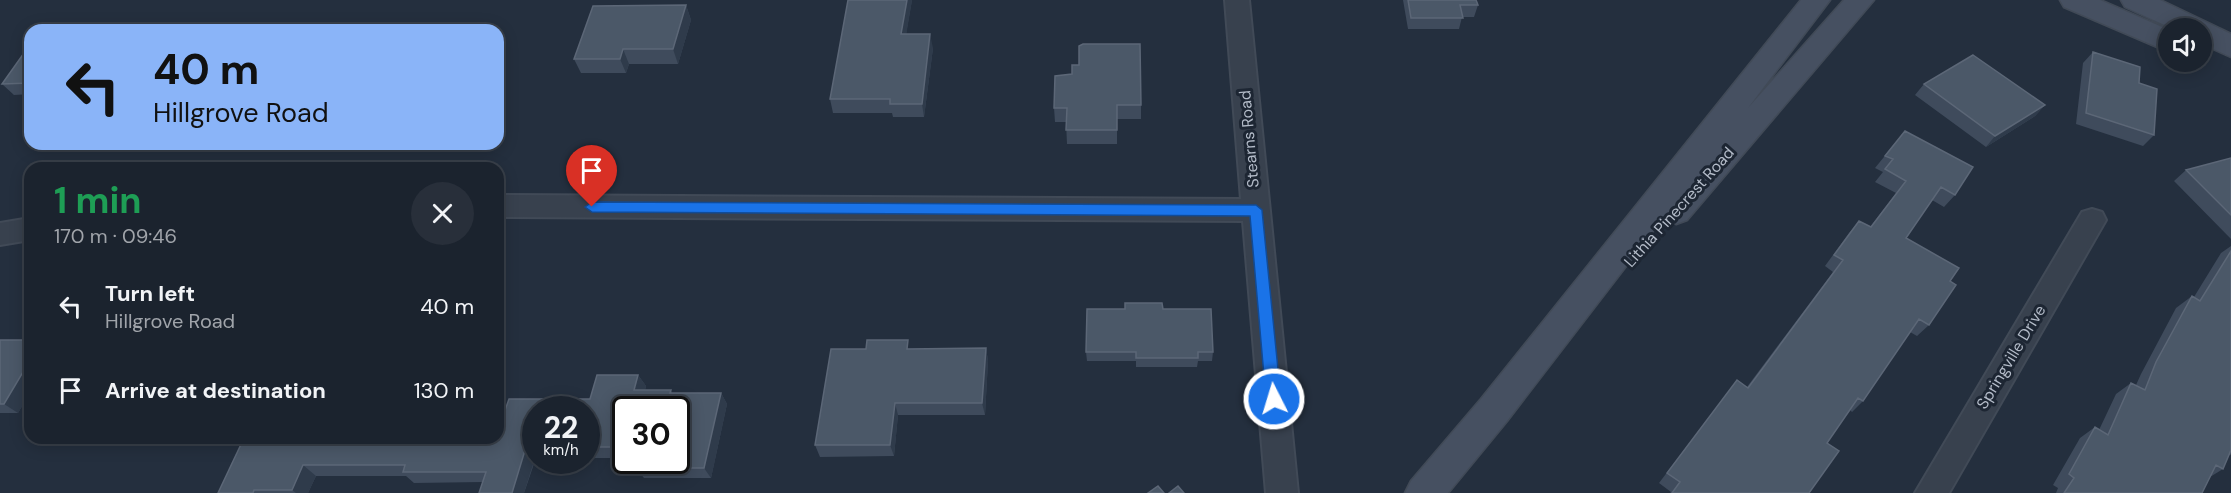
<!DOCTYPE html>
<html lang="en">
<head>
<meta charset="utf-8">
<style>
  :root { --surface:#1b232e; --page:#282f3a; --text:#f1f3f6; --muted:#a0a4aa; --line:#39404a }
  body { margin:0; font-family:"DM Sans",sans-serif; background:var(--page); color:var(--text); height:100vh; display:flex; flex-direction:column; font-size:22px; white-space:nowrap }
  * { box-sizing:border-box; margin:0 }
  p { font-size:20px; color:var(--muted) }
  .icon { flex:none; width:33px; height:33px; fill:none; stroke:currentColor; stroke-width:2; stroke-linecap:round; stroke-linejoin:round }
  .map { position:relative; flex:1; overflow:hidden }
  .drawer { position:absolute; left:24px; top:162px; width:480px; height:282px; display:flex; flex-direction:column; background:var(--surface); border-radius:18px; box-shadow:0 3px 15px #0003,0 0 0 2px var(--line) }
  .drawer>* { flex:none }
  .banner { position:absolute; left:24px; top:24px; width:480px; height:126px; border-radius:18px; box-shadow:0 3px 15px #0003,0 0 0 2px var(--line); background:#8ab4f8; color:#111; overflow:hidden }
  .buttons { position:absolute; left:2158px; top:18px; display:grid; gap:12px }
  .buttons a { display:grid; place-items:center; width:54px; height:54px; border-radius:50%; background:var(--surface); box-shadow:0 3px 15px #0003,0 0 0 2px var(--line); font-size:30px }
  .speed { position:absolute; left:522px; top:396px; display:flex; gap:12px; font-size:30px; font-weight:700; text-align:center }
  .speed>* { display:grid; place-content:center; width:78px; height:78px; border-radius:50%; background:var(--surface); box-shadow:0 3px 15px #0003,0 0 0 2px var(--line); line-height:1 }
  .speed small { font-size:15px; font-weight:400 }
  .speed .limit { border:3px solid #111; border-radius:9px; background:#fff; color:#111 }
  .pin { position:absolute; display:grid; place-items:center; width:51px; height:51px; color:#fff; margin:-62px -26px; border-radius:50% 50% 50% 0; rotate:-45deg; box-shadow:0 0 6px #0007 }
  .pin .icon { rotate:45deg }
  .me { position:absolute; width:66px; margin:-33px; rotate:355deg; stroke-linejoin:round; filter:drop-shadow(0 0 4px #0008) }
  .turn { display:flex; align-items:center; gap:21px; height:126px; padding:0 30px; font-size:27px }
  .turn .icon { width:78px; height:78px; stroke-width:2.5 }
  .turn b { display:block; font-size:42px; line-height:51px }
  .round { display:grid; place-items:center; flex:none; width:63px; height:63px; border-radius:32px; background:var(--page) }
  .head { display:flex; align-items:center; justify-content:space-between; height:102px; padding:0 30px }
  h1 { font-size:36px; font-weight:700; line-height:45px; color:#1e9e55 }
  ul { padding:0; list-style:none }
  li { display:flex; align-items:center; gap:18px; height:84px; padding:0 30px }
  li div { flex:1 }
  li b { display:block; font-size:22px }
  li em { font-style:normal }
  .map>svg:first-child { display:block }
</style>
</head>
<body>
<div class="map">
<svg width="2231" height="493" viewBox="0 0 2231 493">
  <rect width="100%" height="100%" fill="#242f3e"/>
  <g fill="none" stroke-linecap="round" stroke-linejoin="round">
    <g stroke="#414a57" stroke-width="4">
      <path id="street" d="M1225,0H1249L1298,493H1266L1243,221L498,217V195L1241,199Z
        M2092,209L2102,212L2106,220L1949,493H1915L2082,212Z
        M30,218V240L0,245V223Z"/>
    </g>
    <g stroke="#414a57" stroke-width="3">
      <path id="secondary" d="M1801,0H1830L1748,108L1844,0H1874L1687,220L1676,224L1663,218L1507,421L1448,493H1405L1411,481L1481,399Z
        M2060,0H2100L2169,30V52L2064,7Z
        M2121,0H2160L2231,34V57L2202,44V28H2171L2125,7Z"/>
    </g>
    <use href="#street" fill="#38414e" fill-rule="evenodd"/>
    <use href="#secondary" fill="#465061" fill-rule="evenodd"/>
  </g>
  <path fill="#3f4b5c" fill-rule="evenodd" d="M848,0H912L906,34L933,48L924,117H893L892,113H833L830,99Z
    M1403,0H1476L1478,5L1474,17H1462L1459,29H1408Z
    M686,5L691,20L678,64H629L626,73H581L574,59Z
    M2093,52L2139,83L2154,135L2143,146L2076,124L2083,63Z
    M30,53V94L14,95L2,84Z
    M1072,74L1141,105V119H1117V144H1067L1066,122H1055L1054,108Z
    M1924,84L2045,105L2035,116L1986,147L1915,95Z
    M1905,131L1955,195L1944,207L1932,200L1906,238L1950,281L1929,325L1917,336L1910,332L1863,401L1852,412L1850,410L1827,443L1809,493H1670L1671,492L1659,483L1737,380L1747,387L1833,272L1825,266L1849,233L1859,221L1870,227L1896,193L1875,182L1883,172L1875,168Z
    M2231,158V239L2174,181L2186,170Z
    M2231,246V455L2229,454L2223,469L2210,477L2202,493H2056L2058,488L2053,485L2080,438L2095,427L2099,430L2116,394L2131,383L2136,385L2141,374L2176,308L2192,296L2194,297L2221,253Z
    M1163,309L1213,352L1212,361H1198L1197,367H1136V361H1087L1086,352Z
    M0,340H30V393L18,413H0Z
    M986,348L988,361L985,415H898L894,456L820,457L815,445L910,349Z
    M597,375H638L646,386L645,390H671L672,393H721L727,404L711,478H644L636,468L638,462H624L622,458H586V410H536V458L524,493H479L483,482L414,483L406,476H316L308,493H218L244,438H498V430L509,399H590ZM626,410H676V460H626Z
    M134,438H179L177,443H140Z"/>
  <path fill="#2f3b4b" d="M907,0H912L904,48L901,34Z
    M686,5L691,20L678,64L673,49Z
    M930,34L933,48L924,117L922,104Z
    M623,49L629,64L626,73L620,59Z
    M2045,105L2035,116L1986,147L1995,136Z
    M986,348L988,361L985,415L982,403Z
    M23,372L30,377V393L18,413L4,404Z
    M638,375L646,386L642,401L634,390Z
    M721,393L727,404L711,478L704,468Z
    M895,403L898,415L894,456L890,445Z
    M170,438H179L177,443Z
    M526,447L535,458L524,493H512Z
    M303,465L316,476L308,493H296L292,490Z"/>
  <path fill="#4b5868" stroke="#5c6777" stroke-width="1.5" d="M848,0H907L901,34H930L922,104H890V99H830Z
    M1408,0H1476L1478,5H1460L1463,18H1411Z
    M686,5L673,49H623L620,59H574L593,6Z
    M1083,44H1140L1141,105H1117V130H1066L1067,108H1054L1055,76L1072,74V65H1079V46Z
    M2093,52L2140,67L2139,83L2157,89L2154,135L2086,113Z
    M24,53H30V83L2,84Z
    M1973,55L2045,105L1995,136L1924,84Z
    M1905,131L1973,167L1955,195L1941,187L1906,238L1959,268L1950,281L1956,285L1929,325L1919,319L1863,401L1858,398L1827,443L1839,451L1809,493H1672L1680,482L1667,473L1737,380L1748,388L1843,260L1834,255L1859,221L1871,227L1906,181L1885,169L1893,159L1885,156Z
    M2231,158V215L2186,170Z
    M2231,251V450L2223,469L2216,465L2202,493H2064L2074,478L2069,474L2095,427L2108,435L2131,383L2145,390L2156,362L2192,296L2200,301Z
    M1125,303H1162L1163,309H1211L1213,352H1198V358H1136V352H1086L1087,309H1125Z
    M0,340H30V372H23L4,404H0Z
    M867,340H908L907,349L986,348L982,403H895L890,445H815L831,349H866Z
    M597,375H638L634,390H671L670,393H721L704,468H636L638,460H676V410H626V451H616L617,447H586V410H536V447H526L512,493H479L486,472H403L405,465H303L292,490H254L253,493H218L244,438H498V430L509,399H590Z
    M1158,486L1164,493H1148Z
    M1178,486L1184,493H1169Z"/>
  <path fill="#1a73e8" stroke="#114b97" stroke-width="1.5" d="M592,202L1256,205L1262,210L1281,399L1279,404L1274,405L1268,404L1266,399L1250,216L592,212L585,207Z"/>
  <g text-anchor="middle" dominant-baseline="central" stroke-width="6" stroke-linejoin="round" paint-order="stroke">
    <g font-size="16" fill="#b4bcc9" stroke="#1d2633">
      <text transform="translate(1249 139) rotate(-95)">Stearns Road</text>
      <text transform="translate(1679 207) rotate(-48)">Lithia Pinecrest Road</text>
      <text transform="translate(2011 357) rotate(-59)">Springville Drive</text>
    </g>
  </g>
</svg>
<div class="buttons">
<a><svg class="icon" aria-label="sound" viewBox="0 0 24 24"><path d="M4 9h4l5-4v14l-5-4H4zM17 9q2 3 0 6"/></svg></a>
</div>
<div class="speed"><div>22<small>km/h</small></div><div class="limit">30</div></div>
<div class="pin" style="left:592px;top:207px;background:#d93025"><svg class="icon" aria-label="arrive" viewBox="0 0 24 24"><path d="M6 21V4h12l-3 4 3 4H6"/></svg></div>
<svg class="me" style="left:1274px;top:399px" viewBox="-20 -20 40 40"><circle r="17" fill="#1a73e8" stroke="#fff" stroke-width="3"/><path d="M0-11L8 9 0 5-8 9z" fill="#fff"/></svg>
<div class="banner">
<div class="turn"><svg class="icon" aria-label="left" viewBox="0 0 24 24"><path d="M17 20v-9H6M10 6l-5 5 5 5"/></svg><div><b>40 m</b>Hillgrove Road</div></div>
</div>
<section class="drawer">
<div class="head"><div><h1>1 min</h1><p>170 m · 09:46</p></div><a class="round"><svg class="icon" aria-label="close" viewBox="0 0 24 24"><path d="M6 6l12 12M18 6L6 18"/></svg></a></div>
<ul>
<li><svg class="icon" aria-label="left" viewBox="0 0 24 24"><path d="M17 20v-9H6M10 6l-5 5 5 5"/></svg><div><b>Turn left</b><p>Hillgrove Road</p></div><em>40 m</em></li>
<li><svg class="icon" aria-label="arrive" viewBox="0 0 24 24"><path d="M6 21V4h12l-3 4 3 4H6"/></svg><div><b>Arrive at destination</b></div><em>130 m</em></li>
</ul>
</section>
</div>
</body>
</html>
